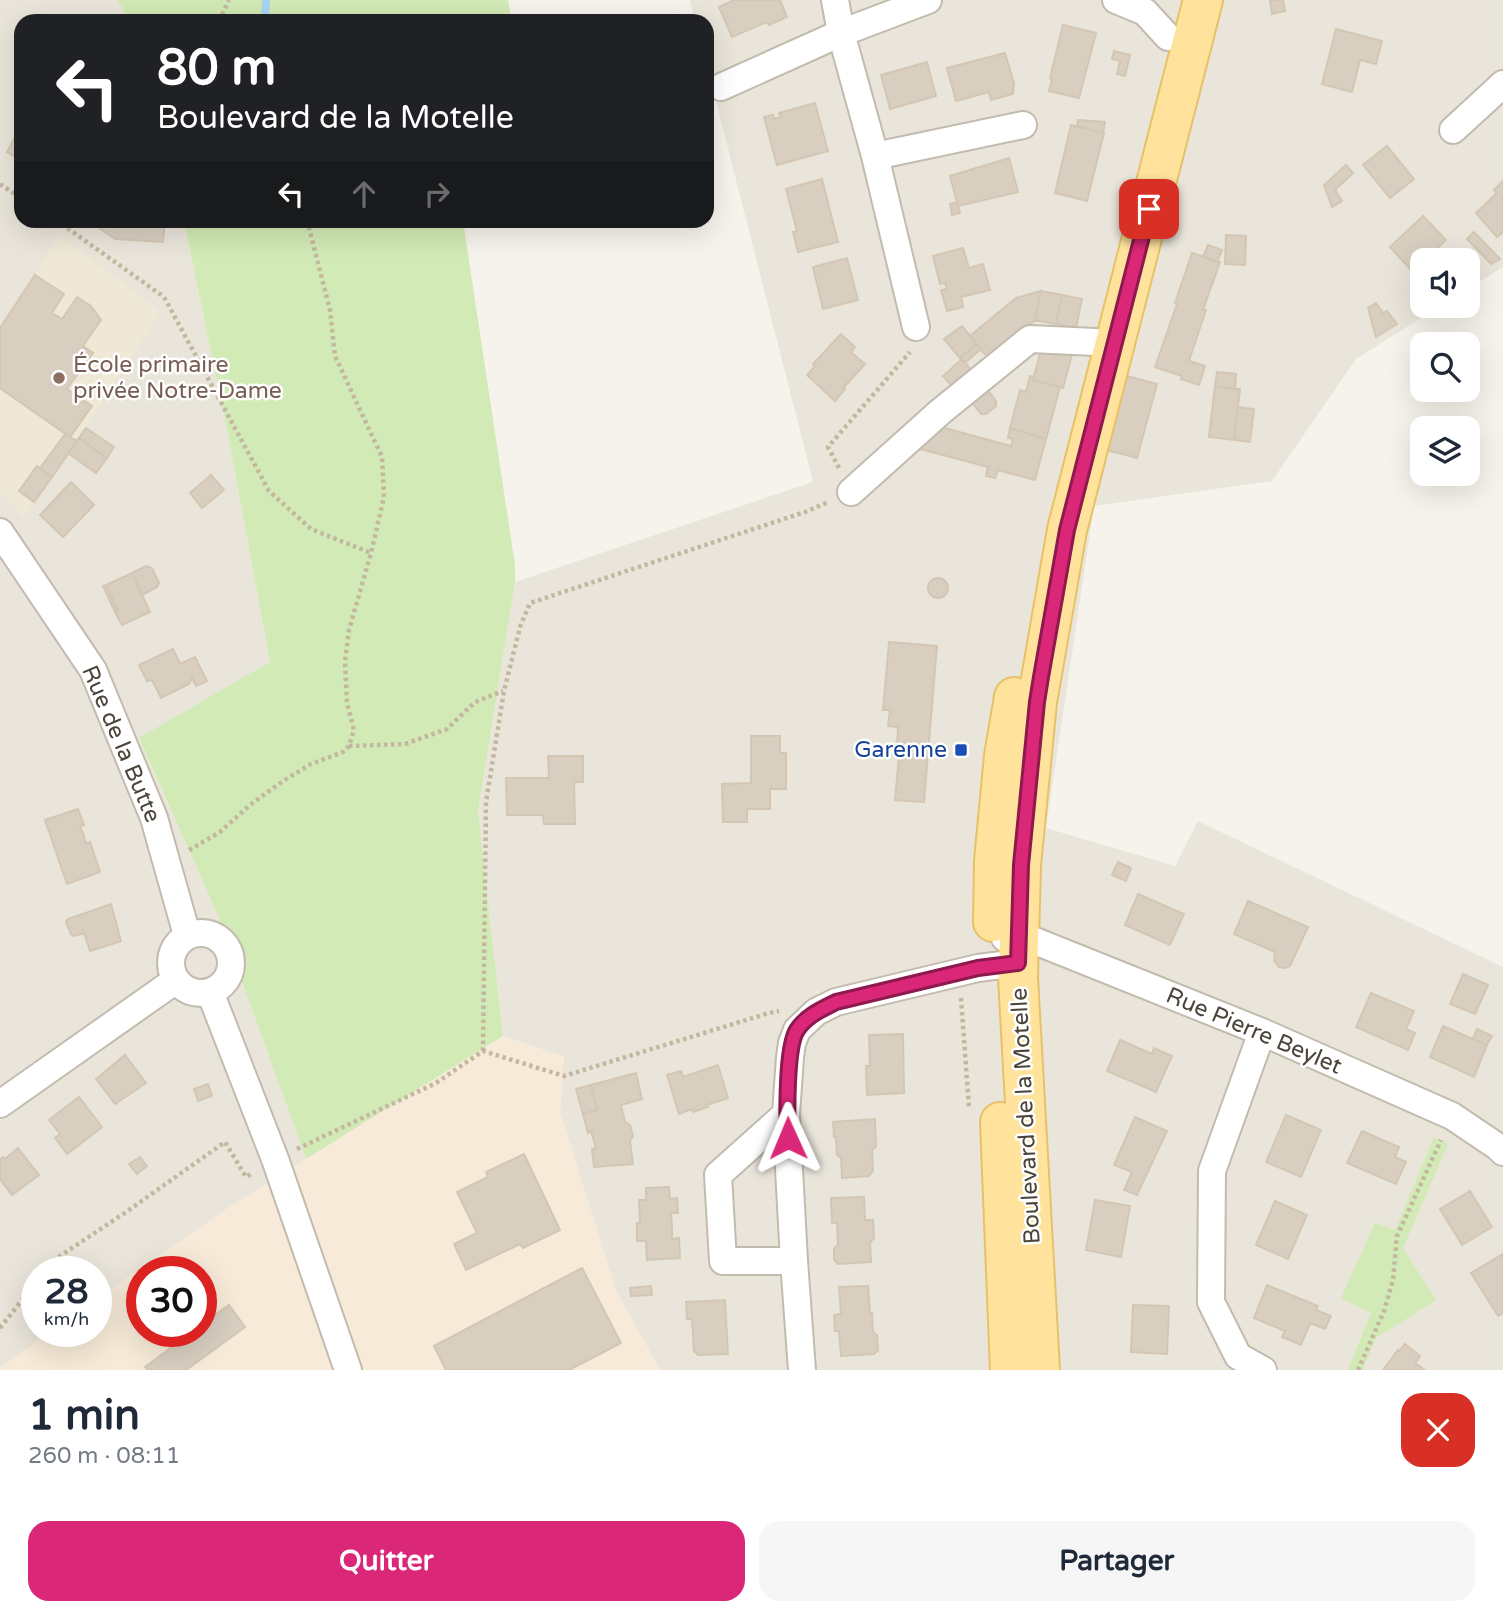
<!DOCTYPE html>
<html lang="fr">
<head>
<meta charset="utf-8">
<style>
  :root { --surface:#fff; --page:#f6f6f7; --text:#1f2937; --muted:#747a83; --accent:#db2777 }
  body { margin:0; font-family:"Varela Round",sans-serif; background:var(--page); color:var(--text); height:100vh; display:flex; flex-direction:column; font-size:26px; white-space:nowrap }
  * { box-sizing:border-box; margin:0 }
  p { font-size:23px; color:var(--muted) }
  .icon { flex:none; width:38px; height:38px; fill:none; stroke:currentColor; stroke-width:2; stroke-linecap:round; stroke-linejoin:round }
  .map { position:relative; height:1370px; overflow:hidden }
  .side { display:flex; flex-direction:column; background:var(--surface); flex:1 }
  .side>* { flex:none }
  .top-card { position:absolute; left:14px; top:14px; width:700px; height:214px; border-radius:21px; box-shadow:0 7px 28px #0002; background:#202124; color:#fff; overflow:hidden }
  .tools { position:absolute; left:1410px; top:248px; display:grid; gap:14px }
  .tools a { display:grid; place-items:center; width:70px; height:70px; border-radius:14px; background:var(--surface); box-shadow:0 7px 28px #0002; font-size:35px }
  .speed { position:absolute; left:21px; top:1256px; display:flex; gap:14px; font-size:35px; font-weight:700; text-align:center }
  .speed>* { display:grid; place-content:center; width:91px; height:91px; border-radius:50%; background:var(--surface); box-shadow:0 7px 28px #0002; line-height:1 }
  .speed small { font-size:18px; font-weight:400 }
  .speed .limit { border:10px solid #d22; background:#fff; color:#111 }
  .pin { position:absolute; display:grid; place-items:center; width:60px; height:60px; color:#fff; margin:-30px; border-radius:14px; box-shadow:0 4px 10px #0006 }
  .me { position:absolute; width:77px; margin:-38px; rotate:359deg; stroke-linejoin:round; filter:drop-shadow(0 0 5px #0008) }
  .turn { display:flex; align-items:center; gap:24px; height:147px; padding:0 28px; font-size:32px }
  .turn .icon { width:91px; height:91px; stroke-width:2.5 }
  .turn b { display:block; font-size:49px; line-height:60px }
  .lanes { display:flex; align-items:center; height:66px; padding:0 28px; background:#0003; justify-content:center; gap:35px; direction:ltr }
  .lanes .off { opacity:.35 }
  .round { display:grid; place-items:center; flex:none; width:74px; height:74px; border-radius:21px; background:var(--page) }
  .headline { display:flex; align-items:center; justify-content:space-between; height:119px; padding:0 28px }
  h1 { font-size:42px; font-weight:800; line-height:52px }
  .cta { display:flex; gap:14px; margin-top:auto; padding:14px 28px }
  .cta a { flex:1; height:80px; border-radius:21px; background:var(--accent); color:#fff; font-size:28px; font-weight:800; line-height:80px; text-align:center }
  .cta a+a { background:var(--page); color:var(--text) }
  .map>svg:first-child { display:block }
</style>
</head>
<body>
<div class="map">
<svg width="1503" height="1370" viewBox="0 0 1503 1370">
  <rect width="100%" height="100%" fill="#f6f3ec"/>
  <path fill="#eae5da" d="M0,0H117L130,21H21V220L184,221L228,435L270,662L139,739L219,918L306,1159L231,1206L96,1300V1272H37V1332H51L0,1368Z
    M690,0H1503V267L1468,289V261H1423V306H1440L1356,359L1272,481L1094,506L1046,828L1175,866L1198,821L1503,967V1370H660L616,1291L560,1112L564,1057L503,1036L478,811L515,582L813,482L707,66V21H695Z"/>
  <path fill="#f7ead8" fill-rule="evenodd" d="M503,1036L564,1057L560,1112L616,1291L660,1370H0V1368L51,1332H96V1300L231,1206ZM142,1272H201V1332H142Z"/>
  <path fill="#efe8d6" d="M60,235L161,312L86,428L23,518L0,491V328Z"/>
  <path fill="#d2eab5" d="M117,0H508L512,21H130Z
    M184,221H463L515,565V582L478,811L503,1036L306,1159L219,918L139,738L270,662L228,435Z
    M1434,1137L1448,1144L1403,1248L1436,1300L1376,1338L1363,1370H1348L1371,1313L1341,1298L1375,1223L1395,1230Z"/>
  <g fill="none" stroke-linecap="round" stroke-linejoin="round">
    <path stroke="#a9d4f2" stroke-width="8" d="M265,21L266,0"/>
  </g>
  <path fill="#d8cfc1" stroke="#d3c7b4" stroke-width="2" d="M734,0H780L787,17L769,25L767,22L732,37L719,7Z
    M1270,0H1283L1285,11L1272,14Z
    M1063,25L1096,33L1079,98L1049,91L1052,79L1050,78Z
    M1336,29L1382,41L1376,64L1360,60L1352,92L1322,84Z
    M1114,51L1130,55L1125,76L1117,74L1120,61L1112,59Z
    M1005,53L1014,83L1013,94L991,100L989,92L956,101L947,68Z
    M927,62L936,96L890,109L881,75Z
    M815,103L828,151L777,165L764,117L773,115L774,119L781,117L779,113Z
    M1078,120L1105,122L1103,133L1077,126Z
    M1071,125L1104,133L1087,201L1055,193Z
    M20,128L21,129V160L7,152Z
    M1387,146L1414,179L1390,198L1363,165Z
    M1009,158L1018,192L958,206L950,176Z
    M1346,165L1353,173L1335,190L1342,201L1332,207L1324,185Z
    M822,179L838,242L798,252L793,232L797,231L786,189Z
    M1503,181V232L1497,237L1476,213L1497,193L1494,190Z
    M957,202L960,213L952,215L950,204Z
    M1423,216L1446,240L1413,272L1390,247Z
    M88,220H143V223L148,224V220L165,221L163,242L115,239Z
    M1474,232L1500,259L1491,264L1467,239Z
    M1226,235L1246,236L1245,265L1225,264Z
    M1208,245L1222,250L1217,262L1203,257Z
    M963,248L969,268L983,264L990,290L961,297L963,307L947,311L941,290L947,289L945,283L940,284L933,256Z
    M1192,253L1220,262L1203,310H1206L1189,361L1205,366L1199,385L1181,379L1182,376L1155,367L1177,304L1175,303Z
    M847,258L858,300L823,309L813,267Z
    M35,275L64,294L52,313L62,319L77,297L91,306L101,320L83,346L93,353L67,389L92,406L70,437L0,388V328Z
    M1041,291L1035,320L989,359L970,336L1016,298Z
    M1041,291L1062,295L1056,324L1035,320Z
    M1062,295L1082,299L1076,328L1056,324Z
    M1376,303L1383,313L1387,311L1397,324L1376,337L1368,308Z
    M962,326L977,344L960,358L944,339Z
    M841,334L855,347L851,352L865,364L844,387L845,389L835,401L807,375L815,366L813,364Z
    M977,344L981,349L965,363L960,358Z
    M1041,350L1073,351L1063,388L1033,380Z
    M962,359L973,372L955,389L943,376Z
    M1217,372L1236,374L1235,389L1215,386Z
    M1030,376L1034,377L1033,380L1060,387L1046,439L1010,428L1020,390L1026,392Z
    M1127,376L1157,384L1137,458L1107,450Z
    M1215,386L1240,389L1234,440L1209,437Z
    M987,389L996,401V406L986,414H981L972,403V399Z
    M1238,407L1254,409L1250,442L1234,440Z
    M941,427L1011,446L1013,439L1008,438L1010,428L1046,439L1035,480L998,470L995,478L986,476L988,467L916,448L937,428L940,431Z
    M86,428L114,447L107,458L79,438Z
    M65,434L77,441L52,477L40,468Z
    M79,438L107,458L96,473L68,453Z
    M37,466L52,477L34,502L19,491Z
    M211,475L224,490L202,508L190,493Z
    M71,482L94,505L63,537L40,515Z
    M146,566L152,568L159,583L157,587L142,595L132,573Z
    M132,573L150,612L122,625L115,612L118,611L106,585Z
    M928 588a10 10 0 1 1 20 0a10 10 0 1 1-20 0Z
    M106,585L118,611L115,612L103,586Z
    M889,642L937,646L924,802L895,800L900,745H897L898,727L888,726L890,710H883Z
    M173,649L180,664L195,657L207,681L196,686L192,678L189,684L161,698L152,680L147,681L139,665Z
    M751,736H780V753H786V789H770V809H747V822H723L722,784L751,783Z
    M548,756H583V782H574L575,824H544L543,815H507L506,778H549Z
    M78,809L84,825L80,826L84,836L86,844L90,842L100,872L67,884L45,820Z
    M1118,862L1131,868L1126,881L1112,875Z
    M1138,894L1184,914L1170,945L1125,925Z
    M1248,901L1308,927L1290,966L1285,968L1279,967L1274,961L1275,952L1234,934Z
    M111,904L121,941L90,951L84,933L74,936L71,934L66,922L68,919Z
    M1463,974L1488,985L1475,1014L1450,1004Z
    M1371,993L1414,1011L1406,1029L1415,1033L1408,1050L1356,1027Z
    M1443,1026L1487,1045L1474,1077L1430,1057Z
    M1477,1029L1492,1036L1487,1045L1473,1039Z
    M903,1034L904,1093L867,1095L866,1066H870L869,1035Z
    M1120,1040L1152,1054L1154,1048L1172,1056L1156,1092L1107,1071Z
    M125,1055L146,1083L115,1104L96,1079Z
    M718,1065L728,1098L707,1105L708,1107L693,1112L692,1109L679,1114L667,1075L681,1071L683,1077Z
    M636,1073L642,1099L621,1105L625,1122L630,1125L633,1136L630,1141L633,1164L594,1167L592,1149L596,1148L591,1131L588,1133L583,1114L597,1110L591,1085Z
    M208,1084L212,1096L198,1101L194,1089Z
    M591,1085L597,1110L583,1114L576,1089Z
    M79,1097L102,1127L67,1154L55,1138L60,1134L49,1120Z
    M1286,1115L1321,1130L1301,1177L1266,1162Z
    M1135,1117L1167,1131L1137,1195L1124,1190L1132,1172L1114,1165Z
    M875,1119L876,1146L872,1150L873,1171L869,1176L842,1178L841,1158L837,1155L836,1137H834L833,1122Z
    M1362,1131L1399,1147L1395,1157L1406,1162L1396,1184L1347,1163Z
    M18,1148L39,1175L12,1195L0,1179V1160L3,1157L5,1159Z
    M524,1154L560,1230L523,1248L520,1244L466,1270L454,1244L477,1233L457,1192L488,1177L486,1172Z
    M140,1157L147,1166L137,1174L129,1164Z
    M669,1187L670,1199L677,1198L678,1213H671L672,1228V1239L679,1238L680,1258L647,1260L646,1241H637V1223H640L639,1200H646V1188Z
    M1470,1191L1492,1227L1462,1245L1440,1209Z
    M864,1197L865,1220H873L874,1238L870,1243L871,1262L838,1264L834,1260V1249L838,1244L837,1223H832L831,1198Z
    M1095,1200L1130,1206L1121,1257L1086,1250Z
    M1275,1201L1307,1215L1288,1259L1256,1245Z
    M1503,1254V1313L1498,1316L1471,1273Z
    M582,1268L621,1343L569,1370H446L434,1346Z
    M1267,1285L1318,1306L1316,1310L1331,1316L1325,1329L1310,1323L1301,1345L1282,1337L1285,1331L1254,1318Z
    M651,1286L652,1295L631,1296L630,1288Z
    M868,1286L870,1313H872L873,1332L877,1335L878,1350L874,1354L841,1356L839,1331H835L834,1315L841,1314L839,1287Z
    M725,1300L728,1354L698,1355L694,1351L692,1319H687L686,1302Z
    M229,1305L245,1327L186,1370H148L145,1367L192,1332H201V1325Z
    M1133,1305L1169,1306L1167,1354L1131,1352Z
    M1405,1344L1420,1356L1415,1363L1425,1370H1383L1398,1350L1399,1351Z"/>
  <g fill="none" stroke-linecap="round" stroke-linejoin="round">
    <g stroke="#c2bbae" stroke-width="30">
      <path id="minor" d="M835,0L841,33L875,156L916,327
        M1116,0L1145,12L1168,37
        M721,87L841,33L928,0
        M1453,130L1503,84
        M875,156L1023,125
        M851,492L940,412L1030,339L1095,342
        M0,532L93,670L154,818L187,935
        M171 963a30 30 0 1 1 60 0a30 30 0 1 1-60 0Z
        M1005,938L1030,939L1262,1032L1452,1116L1498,1147L1503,1152
        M210,992L275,1159L348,1370
        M1262,1032L1212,1171L1211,1302L1238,1356L1263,1370
        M0,1104L176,980
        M786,1114L718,1175L723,1261H794
        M802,1370L794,1261L786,1114L790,1057L792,1043L797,1030L816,1012L836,1002L978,968L1018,963"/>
    </g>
    <g stroke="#e6c16a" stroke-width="42">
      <path id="primary" d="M993,922L994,861L1004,756L1014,697
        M1000,1122L1010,1370
        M1040,1370L1018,978L1021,865L1037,702L1067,530L1203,0"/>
    </g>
    <path stroke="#c4b79f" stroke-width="4.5" stroke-dasharray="3.5 3.5" stroke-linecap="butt" d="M219,21L229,0
      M0,184L21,198
      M56,220L164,297L269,491L311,529L371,553
      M839,468L828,447L910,352
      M349,746L405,744L447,729L475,702L503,691
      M189,850L220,832L250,805L283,781L311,764L343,752L349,746L354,730L347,703L345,661L349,630L371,553L384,497L382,457L335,356L330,310L307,220
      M961,998L969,1108
      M483,1051L486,802L504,691L520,627L530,603L805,512L828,502
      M297,1149L436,1083L483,1051L564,1076L769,1013L779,1011
      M44,1272L54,1260L126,1212L225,1142L246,1177L252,1173
      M0,1328L37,1281
      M1358,1370L1384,1311L1393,1280L1397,1236L1441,1140"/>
    <use href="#minor" stroke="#fff" stroke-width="26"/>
    <use href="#primary" stroke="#ffe39c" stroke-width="38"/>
  </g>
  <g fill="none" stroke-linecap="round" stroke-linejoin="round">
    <g stroke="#8e194d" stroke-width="18">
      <path id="route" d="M788,1138C787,1116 786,1047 797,1030C806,1016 822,1009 836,1002L978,968L1018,963L1021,865L1037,702L1041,677L1067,530L1149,209"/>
    </g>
    <use href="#route" stroke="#db2777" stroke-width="12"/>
  </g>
  <circle fill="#8d6e63" stroke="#fff" stroke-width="2.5" cx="59" cy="378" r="7"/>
  <rect fill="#1a4fb4" stroke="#fff" stroke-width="2.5" x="954" y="743" width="14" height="14" rx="3.5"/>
  <g text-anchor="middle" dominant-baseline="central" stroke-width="5" stroke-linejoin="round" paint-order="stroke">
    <g font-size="23" fill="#785e54" stroke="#fff" text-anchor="start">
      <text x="73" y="365">École primaire<tspan x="73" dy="26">privée Notre-Dame</tspan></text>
    </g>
    <g font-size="23" fill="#4b4439" stroke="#fff">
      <text transform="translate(121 744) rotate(67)">Rue de la Butte</text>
      <text transform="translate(1254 1031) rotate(23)">Rue Pierre Beylet</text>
      <text transform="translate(1026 1116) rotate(-93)">Boulevard de la Motelle</text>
    </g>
    <g font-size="23" fill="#164399" stroke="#fff" text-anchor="end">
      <text x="947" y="750">Garenne</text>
    </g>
  </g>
</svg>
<div class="tools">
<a><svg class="icon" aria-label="sound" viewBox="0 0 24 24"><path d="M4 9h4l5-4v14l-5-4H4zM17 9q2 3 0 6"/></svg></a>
<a><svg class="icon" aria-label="search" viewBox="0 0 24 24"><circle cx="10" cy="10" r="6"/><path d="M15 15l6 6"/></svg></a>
<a><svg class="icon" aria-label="layers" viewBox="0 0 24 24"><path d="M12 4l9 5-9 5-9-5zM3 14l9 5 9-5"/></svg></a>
</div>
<div class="speed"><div>28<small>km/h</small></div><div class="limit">30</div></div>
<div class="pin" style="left:1149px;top:209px;background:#d93025"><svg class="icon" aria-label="arrive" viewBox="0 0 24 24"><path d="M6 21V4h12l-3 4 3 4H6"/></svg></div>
<svg class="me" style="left:788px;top:1138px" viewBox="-20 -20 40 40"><path d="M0-17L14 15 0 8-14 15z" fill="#db2777" stroke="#fff" stroke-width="4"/></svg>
<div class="top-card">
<div class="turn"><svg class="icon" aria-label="left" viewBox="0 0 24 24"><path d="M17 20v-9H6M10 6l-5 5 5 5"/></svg><div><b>80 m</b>Boulevard de la Motelle</div></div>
<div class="lanes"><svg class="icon" aria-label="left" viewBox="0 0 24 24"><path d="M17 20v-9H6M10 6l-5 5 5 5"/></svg><svg class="icon off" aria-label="ahead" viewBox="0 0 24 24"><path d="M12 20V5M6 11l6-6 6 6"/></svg><svg class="icon off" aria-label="right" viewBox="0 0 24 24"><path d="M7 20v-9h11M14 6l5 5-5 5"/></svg></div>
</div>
</div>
<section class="side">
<div class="headline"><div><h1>1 min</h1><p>260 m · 08:11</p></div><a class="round" style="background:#d93025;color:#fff"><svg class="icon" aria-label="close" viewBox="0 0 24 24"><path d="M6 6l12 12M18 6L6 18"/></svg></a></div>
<div class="cta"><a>Quitter</a><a>Partager</a></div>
</section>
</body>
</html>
